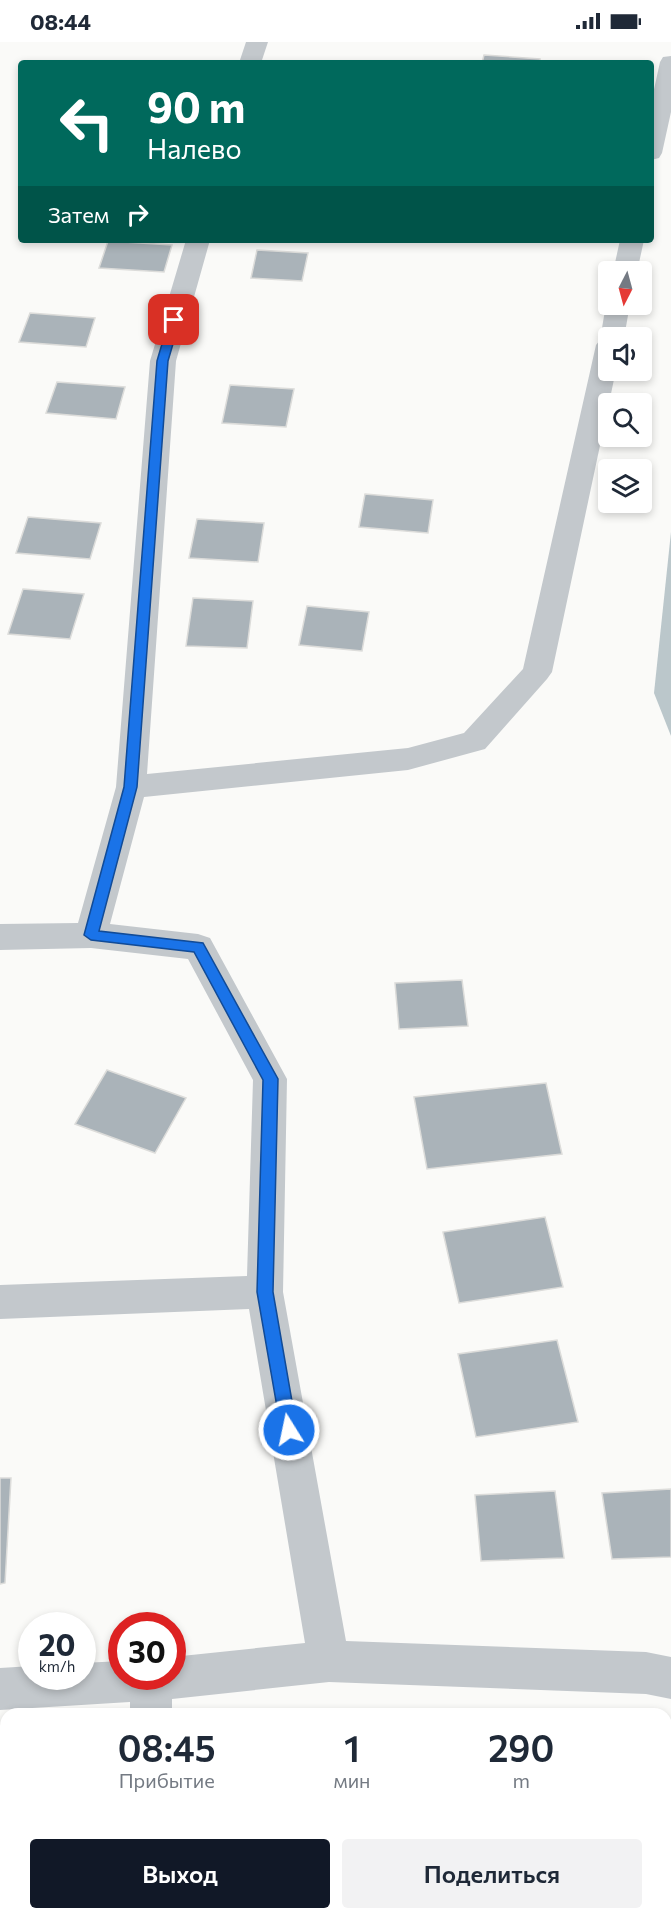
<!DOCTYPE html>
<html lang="ru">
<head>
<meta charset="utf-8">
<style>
  :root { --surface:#fff; --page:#f2f2f3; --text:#1f2937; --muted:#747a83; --accent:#111827 }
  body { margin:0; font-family:Commissioner,sans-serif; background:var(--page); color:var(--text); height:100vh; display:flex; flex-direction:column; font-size:22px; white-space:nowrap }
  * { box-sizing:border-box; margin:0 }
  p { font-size:20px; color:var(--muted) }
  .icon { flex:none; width:33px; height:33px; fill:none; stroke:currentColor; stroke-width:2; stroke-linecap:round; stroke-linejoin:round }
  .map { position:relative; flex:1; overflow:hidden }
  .details { position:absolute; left:0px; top:1666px; width:672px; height:212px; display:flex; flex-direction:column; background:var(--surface); border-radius:18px 18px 0 0; box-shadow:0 3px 9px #0003 }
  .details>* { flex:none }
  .guide { position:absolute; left:18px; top:18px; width:636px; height:183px; border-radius:6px; box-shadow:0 3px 9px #0003; background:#00695c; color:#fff; overflow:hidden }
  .needle { width:39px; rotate:186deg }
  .buttons { position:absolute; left:598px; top:219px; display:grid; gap:12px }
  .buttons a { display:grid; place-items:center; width:54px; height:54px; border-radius:6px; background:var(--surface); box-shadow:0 3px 9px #0003; font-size:30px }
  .speed { position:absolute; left:18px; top:1570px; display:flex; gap:12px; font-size:30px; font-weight:700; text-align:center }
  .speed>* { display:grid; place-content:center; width:78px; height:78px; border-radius:50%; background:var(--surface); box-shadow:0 3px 9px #0003; line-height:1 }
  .speed small { font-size:15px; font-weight:400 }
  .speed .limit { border:9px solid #d22; background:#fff; color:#111 }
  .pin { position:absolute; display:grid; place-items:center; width:51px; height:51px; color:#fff; margin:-26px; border-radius:12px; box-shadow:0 3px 9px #0006 }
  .me { position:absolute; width:66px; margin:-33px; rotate:350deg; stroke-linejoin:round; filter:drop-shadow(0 0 4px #0008) }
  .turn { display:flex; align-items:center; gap:21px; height:126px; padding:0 30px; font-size:27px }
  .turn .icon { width:78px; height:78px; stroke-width:2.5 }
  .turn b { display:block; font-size:42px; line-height:51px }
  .then { display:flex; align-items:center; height:57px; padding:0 30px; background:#0003; gap:12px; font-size:22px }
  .eta { display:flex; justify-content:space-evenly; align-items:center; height:102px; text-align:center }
  .eta b { font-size:36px; font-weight:600; line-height:42px }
  .cta { display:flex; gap:12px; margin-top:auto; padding:12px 30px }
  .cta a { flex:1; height:69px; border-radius:6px; background:var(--accent); color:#fff; font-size:24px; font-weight:600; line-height:69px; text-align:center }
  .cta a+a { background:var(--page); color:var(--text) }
  .status { display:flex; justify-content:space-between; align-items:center; height:42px; padding:0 30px; background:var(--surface); direction:ltr }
  .status svg { height:16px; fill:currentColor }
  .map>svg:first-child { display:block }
</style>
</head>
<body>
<div class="status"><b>08:44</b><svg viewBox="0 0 49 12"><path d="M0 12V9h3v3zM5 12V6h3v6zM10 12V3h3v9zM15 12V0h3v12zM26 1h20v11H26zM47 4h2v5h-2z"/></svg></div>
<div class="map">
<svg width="671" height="1877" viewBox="0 0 671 1877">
  <rect width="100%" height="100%" fill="#fafaf8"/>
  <path fill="#bbc7cb" d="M671,490V694L654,651Z"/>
  <path fill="#aab3b9" stroke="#dcdcda" stroke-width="1.5" d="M484,13L540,17V21H482Z
    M108,199L172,203L164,230L99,226Z
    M257,208L308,211L302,239L251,236Z
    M30,271L95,276L86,305L19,300Z
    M57,340L125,345L116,377L46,371Z
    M230,343L294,347L286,385L222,381Z
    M365,452L433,458L428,491L359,485Z
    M28,475L101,481L90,517L16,511Z
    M197,477L264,481L258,520L189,516Z
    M23,547L84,552L70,597L8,592Z
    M193,556L253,559L247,606L186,604Z
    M307,564L369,570L362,609L299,603Z
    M462,938L468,984L399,987L395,941Z
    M107,1028L186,1056L155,1111L75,1082Z
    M546,1041L562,1112L427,1127L414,1055Z
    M545,1175L563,1245L459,1261L443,1190Z
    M557,1298L578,1380L476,1395L458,1312Z
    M0,1436H11L5,1541L0,1542Z
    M671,1447V1515L612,1517L602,1451Z
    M555,1449L564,1516L481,1519L475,1453Z
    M0,1766H6V1868L0,1869Z
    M284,1872H408L406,1877H282Z"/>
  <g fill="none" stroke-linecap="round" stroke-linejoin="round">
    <path fill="#c3c8cc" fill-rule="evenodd" d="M246,0H268L261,21H239Z
      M671,14V70L662,111L659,116L651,118V61L660,20L663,15Z
      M186,198H210L176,319L147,732L408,706L464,691L523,627L596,303L600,298L606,262L609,257V262H630L624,296H609V328H616L552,630L547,637L485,707L408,728L144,755L110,882L198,892L210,896L287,1037L283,1250L346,1599L646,1610L671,1615V1657L646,1652L329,1640L172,1657V1672H130V1660L0,1668V1626L32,1624V1635H82V1621L122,1619V1635H172V1615L305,1601L249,1267L0,1277V1243L247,1234L253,1038L188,917L91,906L0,908V882L78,881L116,745L150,319Z
      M620,198H644L637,230H613Z
      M124,1872H168V1877H124Z"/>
  </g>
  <path fill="#1a73e8" stroke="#114b97" stroke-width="1.5" d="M174,275L180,278L168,319L137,745L99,889L203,901L278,1037L273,1250L297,1388L295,1394L289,1396L284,1394L281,1388L257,1250L263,1038L194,910L91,898L84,893L124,745L157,319L169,278Z"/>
</svg>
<div class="buttons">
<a><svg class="needle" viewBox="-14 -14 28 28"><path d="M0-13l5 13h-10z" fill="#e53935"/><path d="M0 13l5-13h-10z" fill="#747a83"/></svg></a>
<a><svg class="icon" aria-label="sound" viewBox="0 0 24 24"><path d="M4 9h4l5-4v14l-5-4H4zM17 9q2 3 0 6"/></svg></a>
<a><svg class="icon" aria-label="search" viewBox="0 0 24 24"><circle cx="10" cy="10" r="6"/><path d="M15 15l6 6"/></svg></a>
<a><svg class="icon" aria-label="layers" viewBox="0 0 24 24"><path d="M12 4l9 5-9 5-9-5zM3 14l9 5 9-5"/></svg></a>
</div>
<div class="speed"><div>20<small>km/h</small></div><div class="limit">30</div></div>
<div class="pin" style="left:174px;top:278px;background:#d93025"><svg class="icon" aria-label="arrive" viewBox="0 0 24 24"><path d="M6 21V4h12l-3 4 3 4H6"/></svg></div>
<svg class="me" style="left:289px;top:1388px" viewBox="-20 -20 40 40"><circle r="17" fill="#1a73e8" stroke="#fff" stroke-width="3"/><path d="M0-11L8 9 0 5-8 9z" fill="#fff"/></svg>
<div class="guide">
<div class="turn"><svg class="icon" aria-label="left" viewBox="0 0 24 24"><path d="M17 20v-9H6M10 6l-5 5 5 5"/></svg><div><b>90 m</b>Налево</div></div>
<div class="then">Затем<svg class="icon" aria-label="right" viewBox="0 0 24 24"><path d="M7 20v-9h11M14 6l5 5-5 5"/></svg></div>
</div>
<section class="details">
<div class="eta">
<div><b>08:45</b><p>Прибытие</p></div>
<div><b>1</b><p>мин</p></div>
<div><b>290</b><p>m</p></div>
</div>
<div class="cta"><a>Выход</a><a>Поделиться</a></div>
</section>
</div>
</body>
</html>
